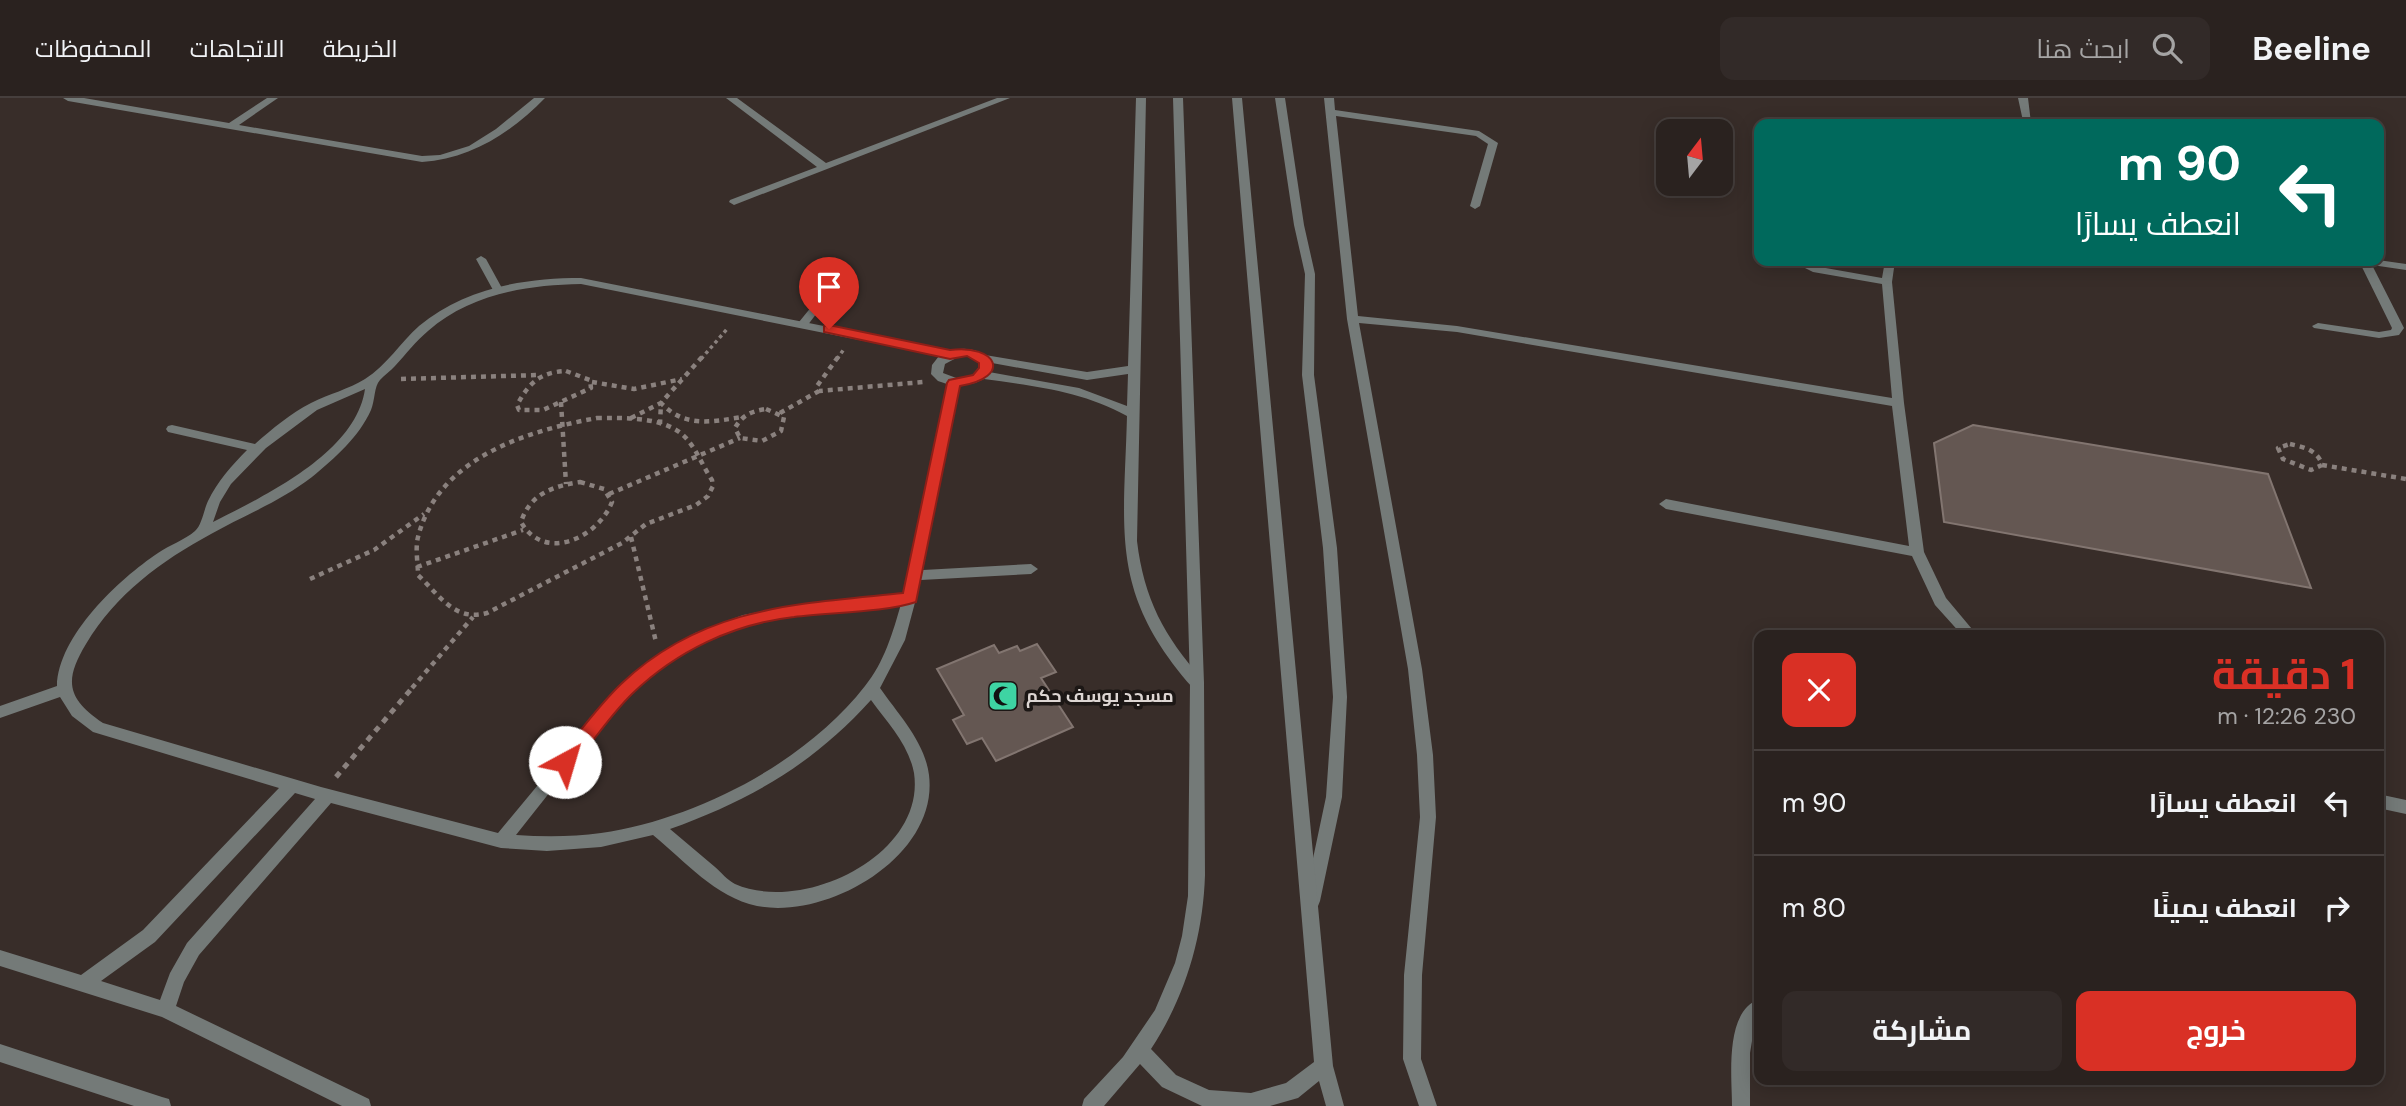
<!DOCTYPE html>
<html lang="ar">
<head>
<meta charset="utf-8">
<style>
  :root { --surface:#2a221f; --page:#322a28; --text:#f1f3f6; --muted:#a5a4a4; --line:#463f3d; --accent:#d93025 }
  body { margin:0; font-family:"DM Sans",Cairo,sans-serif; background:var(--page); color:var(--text); direction:rtl; height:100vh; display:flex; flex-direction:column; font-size:26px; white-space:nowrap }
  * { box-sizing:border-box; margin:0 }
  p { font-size:23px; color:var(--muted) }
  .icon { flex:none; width:38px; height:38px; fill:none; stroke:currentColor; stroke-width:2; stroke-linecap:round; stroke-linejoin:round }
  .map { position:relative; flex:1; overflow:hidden; direction:ltr }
  .sheet { position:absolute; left:1754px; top:532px; width:630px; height:455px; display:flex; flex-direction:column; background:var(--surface); border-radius:14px; box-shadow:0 4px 18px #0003,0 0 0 2px var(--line); direction:rtl }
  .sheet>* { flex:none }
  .top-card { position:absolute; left:1754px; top:21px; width:630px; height:147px; border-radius:14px; box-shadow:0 4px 18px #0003,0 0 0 2px var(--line); direction:rtl; background:#00695c; color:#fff; overflow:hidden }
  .needle { width:46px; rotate:16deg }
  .tools { position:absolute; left:1656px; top:21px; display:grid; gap:14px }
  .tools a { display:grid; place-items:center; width:77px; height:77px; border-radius:14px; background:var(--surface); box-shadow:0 4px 18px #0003,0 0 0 2px var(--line); font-size:35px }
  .pin { position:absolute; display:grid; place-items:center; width:60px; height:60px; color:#fff; margin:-72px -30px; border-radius:50% 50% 50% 0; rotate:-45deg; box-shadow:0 0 7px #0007 }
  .pin .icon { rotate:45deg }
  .me { position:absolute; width:77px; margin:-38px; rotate:39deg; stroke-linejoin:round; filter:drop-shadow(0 0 5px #0008) }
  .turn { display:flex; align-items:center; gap:24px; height:147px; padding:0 28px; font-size:32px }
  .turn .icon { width:91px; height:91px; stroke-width:2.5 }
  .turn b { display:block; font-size:49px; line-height:60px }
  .round { display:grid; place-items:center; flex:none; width:74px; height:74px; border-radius:14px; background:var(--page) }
  .overview { display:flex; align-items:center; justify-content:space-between; height:119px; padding:0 28px }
  h1 { font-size:42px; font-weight:700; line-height:52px; color:var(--accent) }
  .action { display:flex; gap:14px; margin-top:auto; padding:14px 28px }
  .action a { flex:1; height:80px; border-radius:14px; background:var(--accent); color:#fff; font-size:28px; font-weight:700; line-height:80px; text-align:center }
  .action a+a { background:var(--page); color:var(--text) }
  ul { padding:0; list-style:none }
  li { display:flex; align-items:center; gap:21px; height:105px; padding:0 28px; border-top:2px solid var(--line) }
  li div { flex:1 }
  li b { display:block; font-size:26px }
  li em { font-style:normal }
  header { display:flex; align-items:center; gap:42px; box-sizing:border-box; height:98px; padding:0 35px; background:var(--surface); border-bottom:2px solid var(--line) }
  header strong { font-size:33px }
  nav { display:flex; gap:38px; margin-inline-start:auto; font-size:24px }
  .search { width:490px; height:63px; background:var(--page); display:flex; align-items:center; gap:18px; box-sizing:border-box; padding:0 24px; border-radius:14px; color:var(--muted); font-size:26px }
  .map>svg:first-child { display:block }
</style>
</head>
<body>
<header>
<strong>Beeline</strong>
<div class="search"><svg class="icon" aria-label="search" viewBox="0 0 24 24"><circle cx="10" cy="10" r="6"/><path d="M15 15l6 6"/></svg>ابحث هنا</div>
<nav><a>الخريطة</a><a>الاتجاهات</a><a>المحفوظات</a></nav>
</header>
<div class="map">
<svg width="2406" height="1008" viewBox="0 0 2406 1008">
  <rect width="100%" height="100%" fill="#382d29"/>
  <path fill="#645752" stroke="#827570" stroke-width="2" d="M1973,327L2268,376L2311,490L1944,424L1934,345Z
    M1037,546L1056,574L1041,580L1073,629L996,663L982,640L967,646L953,622L964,617L937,571L994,547L999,555L1017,548L1020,553Z"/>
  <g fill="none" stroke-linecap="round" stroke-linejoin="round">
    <path stroke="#8a817e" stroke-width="3.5" stroke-dasharray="3.5 3.5" stroke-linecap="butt" d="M701,261L728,230
      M837,261L844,251"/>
    <path stroke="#8a817e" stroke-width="4.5" stroke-dasharray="5 5" stroke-linecap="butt" d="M702,259L661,305C685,330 711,324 742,319
      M838,259L817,288L819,293L923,284
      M566,273L590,282L591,290L543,312H519L517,307C529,285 540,274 566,273Z
      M401,281L539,277
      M592,284L634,291L682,281
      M561,304L566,386
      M766,311L784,319L781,333L762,343L740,340L735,330C742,317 752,313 766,311Z
      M780,315L819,293
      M597,320C624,320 666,318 686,340C697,352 703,369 712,382L713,388L708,398L696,407L646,426L622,445L487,515C455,524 440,498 418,477C418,465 415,451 418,439C438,360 526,333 597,320Z
      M631,320L661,305L660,326
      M2290,346C2303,349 2318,352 2322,367L2311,372L2283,361L2278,350Z
      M2322,367L2406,381
      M580,384L604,391L612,404C598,440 544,465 521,424C530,396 553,388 580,384Z
      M609,396L740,340
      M631,439L656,544
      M417,469L523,432
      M310,481L374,452L424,416
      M412,590L473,519"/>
    <path stroke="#8a817e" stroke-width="5" stroke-dasharray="6 6" stroke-linecap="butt" d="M336,679L413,589"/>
    <path fill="#747a78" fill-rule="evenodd" d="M481,158L486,161L503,192L501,194L498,195L493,192L476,161Z
      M833,185L836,186V190L807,228H799V224L830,186Z"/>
    <path fill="#747a78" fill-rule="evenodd" d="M63,0H84L229,25L267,0H278L239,27L422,58L440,57L469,48L496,31L534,0H545C511,35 470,61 422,64L68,3Z
      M726,0H737L826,65L997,0H1010L734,107L729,104L730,102L817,69Z
      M1136,0H1146L1137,443C1144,501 1164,538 1202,581L1204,585L1202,589H1192C1109,494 1124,434 1127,318C1082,293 1034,288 984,281L975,285L958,288L923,472L1031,466L1038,471L1031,476L921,482L905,542L880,590C898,616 925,644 929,677C939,758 828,822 757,808C715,799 685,763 653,737L601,749L547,753L501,750L331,705L199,857L184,884L176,908L369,1001L371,1008H342L162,919L0,868V852L81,877L143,832L279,690L93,634L72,618L60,599L0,620V608L57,588C58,538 119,481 158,455C169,447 185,442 195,433C202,427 204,411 208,403C217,384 232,367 247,352L168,334L166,331L168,328L172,327L255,346C272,331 291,315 311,305C329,296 349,291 365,281C387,267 400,245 419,228C464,190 524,180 581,180L950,253C962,249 974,250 985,257L1087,274L1128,268ZM581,186L939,258L932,267L931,276L938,283L947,286L904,495L791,508L743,517L695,535L656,558L621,587L498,735L321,689L103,625C68,601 63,584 86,546C116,496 161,463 211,436C245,417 281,403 312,379C335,360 359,339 371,312C375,303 374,288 380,282C384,277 391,273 395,268C406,256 416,243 428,233C470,196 526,187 581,186ZM960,258H971L979,264L977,275L959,281L943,275L945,266ZM992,265L1087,282L1128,276L1127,308L1079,290L989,274ZM365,291C356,355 264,398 213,424L220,404L231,386L266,350L317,312ZM901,506C893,534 884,565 865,588C805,665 696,721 601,735C573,739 544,739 516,737C553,691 590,640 630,596C660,565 702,541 743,528C787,513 854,511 901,506ZM871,602C887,624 909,647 914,675C926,757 803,816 735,786C727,782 721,774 715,769C700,756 685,744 670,731C751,702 813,666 871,602ZM295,695L315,701L187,845L170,875L160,902L101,883L155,844Z
      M1275,0H1285L1304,127L1315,176L1314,277L1337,450L1347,599L1342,699L1320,803L1318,808L1312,811L1306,808L1304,803L1326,699L1333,599L1323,450L1302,277L1305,176L1294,127Z
      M1324,0H1334L1335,12L1479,33L1498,45L1480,108L1475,111L1470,108L1488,46L1476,38L1336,18L1358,218L1457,228L1892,300L1882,186L1813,174L1791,163H1805L1820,169L1882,180L1885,163H1895L1892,184L1904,305L1924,454L1946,500L1977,537H1962L1935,507L1912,458L1666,411L1659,406L1666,401L1909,448L1892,308L1457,234L1359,225L1422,571L1433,657L1436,719L1422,877L1421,961L1437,1008H1419L1403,961L1404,877L1420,719L1417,657L1408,571L1347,221Z
      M2018,0H2028L2031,25L2023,23Z
      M2378,162L2406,166V172L2372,167L2404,230L2399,237L2379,240L2314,230L2312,228L2318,225L2379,234L2391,232L2392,230L2359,163Z
      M2378,696L2406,702V716L2378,710Z
      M1759,901V923L1754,931L1750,955V1008H1732C1732,979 1724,914 1759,901Z"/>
    <path fill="#747a78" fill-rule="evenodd" d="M1173,0H1183L1204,585L1205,777C1203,840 1185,899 1151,951L1176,977L1209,992L1251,995L1286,985L1314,964L1232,0H1242L1333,968L1344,1008H1326L1319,983L1298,1000L1270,1008H1202L1162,989L1140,966L1104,1008H1082L1084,1001L1123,959L1155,912L1175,865L1182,838L1188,798L1190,585Z
      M0,946L162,999L169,1001L171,1008H134L0,964Z"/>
  </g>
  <path fill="#d93025" stroke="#8d1f18" stroke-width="2" d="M829,227L950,252C997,246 1013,279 960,288L916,504C883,515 830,514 794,519C733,526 677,553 633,595C610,617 592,645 572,670L565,672L559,670L557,664L559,659C579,635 598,608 621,586C703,508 798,506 903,495L947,285L949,282L973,277L979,270V265L967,258L950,261L824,234V228Z"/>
  <defs>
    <g id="mosque-square" transform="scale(1.575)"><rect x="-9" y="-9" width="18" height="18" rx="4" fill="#3ed4a3" stroke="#1c1715"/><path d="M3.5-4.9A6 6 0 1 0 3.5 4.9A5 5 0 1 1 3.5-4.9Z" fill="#111"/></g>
  </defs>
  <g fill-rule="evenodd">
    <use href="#mosque-square" x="1003" y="598"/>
  </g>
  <g text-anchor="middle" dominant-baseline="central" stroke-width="7" stroke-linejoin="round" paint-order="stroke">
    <g font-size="18" font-weight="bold" fill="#ddd6d3" stroke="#1c1715" text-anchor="start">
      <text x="1026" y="598">مسجد يوسف حكم</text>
    </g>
  </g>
</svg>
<div class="tools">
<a><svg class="needle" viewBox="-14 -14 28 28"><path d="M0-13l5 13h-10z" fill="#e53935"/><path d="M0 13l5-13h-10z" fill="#a5a4a4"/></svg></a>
</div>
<div class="pin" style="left:829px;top:231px;background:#d93025"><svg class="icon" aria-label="arrive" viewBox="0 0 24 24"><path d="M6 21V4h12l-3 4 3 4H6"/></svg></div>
<svg class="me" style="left:565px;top:664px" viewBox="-20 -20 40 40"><circle r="19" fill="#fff"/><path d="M0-13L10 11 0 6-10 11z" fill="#d93025"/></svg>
<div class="top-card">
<div class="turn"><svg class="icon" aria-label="left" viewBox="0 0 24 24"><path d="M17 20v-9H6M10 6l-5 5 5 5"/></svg><div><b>90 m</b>انعطف يسارًا</div></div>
</div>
<section class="sheet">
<div class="overview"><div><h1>1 دقيقة</h1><p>230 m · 12:26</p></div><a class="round" style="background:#d93025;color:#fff"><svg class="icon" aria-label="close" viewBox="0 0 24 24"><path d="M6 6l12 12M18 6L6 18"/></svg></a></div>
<ul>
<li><svg class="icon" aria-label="left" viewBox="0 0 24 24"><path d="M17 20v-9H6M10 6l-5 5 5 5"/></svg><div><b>انعطف يسارًا</b></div><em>90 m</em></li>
<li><svg class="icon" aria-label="right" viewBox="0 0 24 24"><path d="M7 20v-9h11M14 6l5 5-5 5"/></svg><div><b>انعطف يمينًا</b></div><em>80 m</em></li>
</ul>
<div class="action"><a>خروج</a><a>مشاركة</a></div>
</section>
</div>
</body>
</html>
